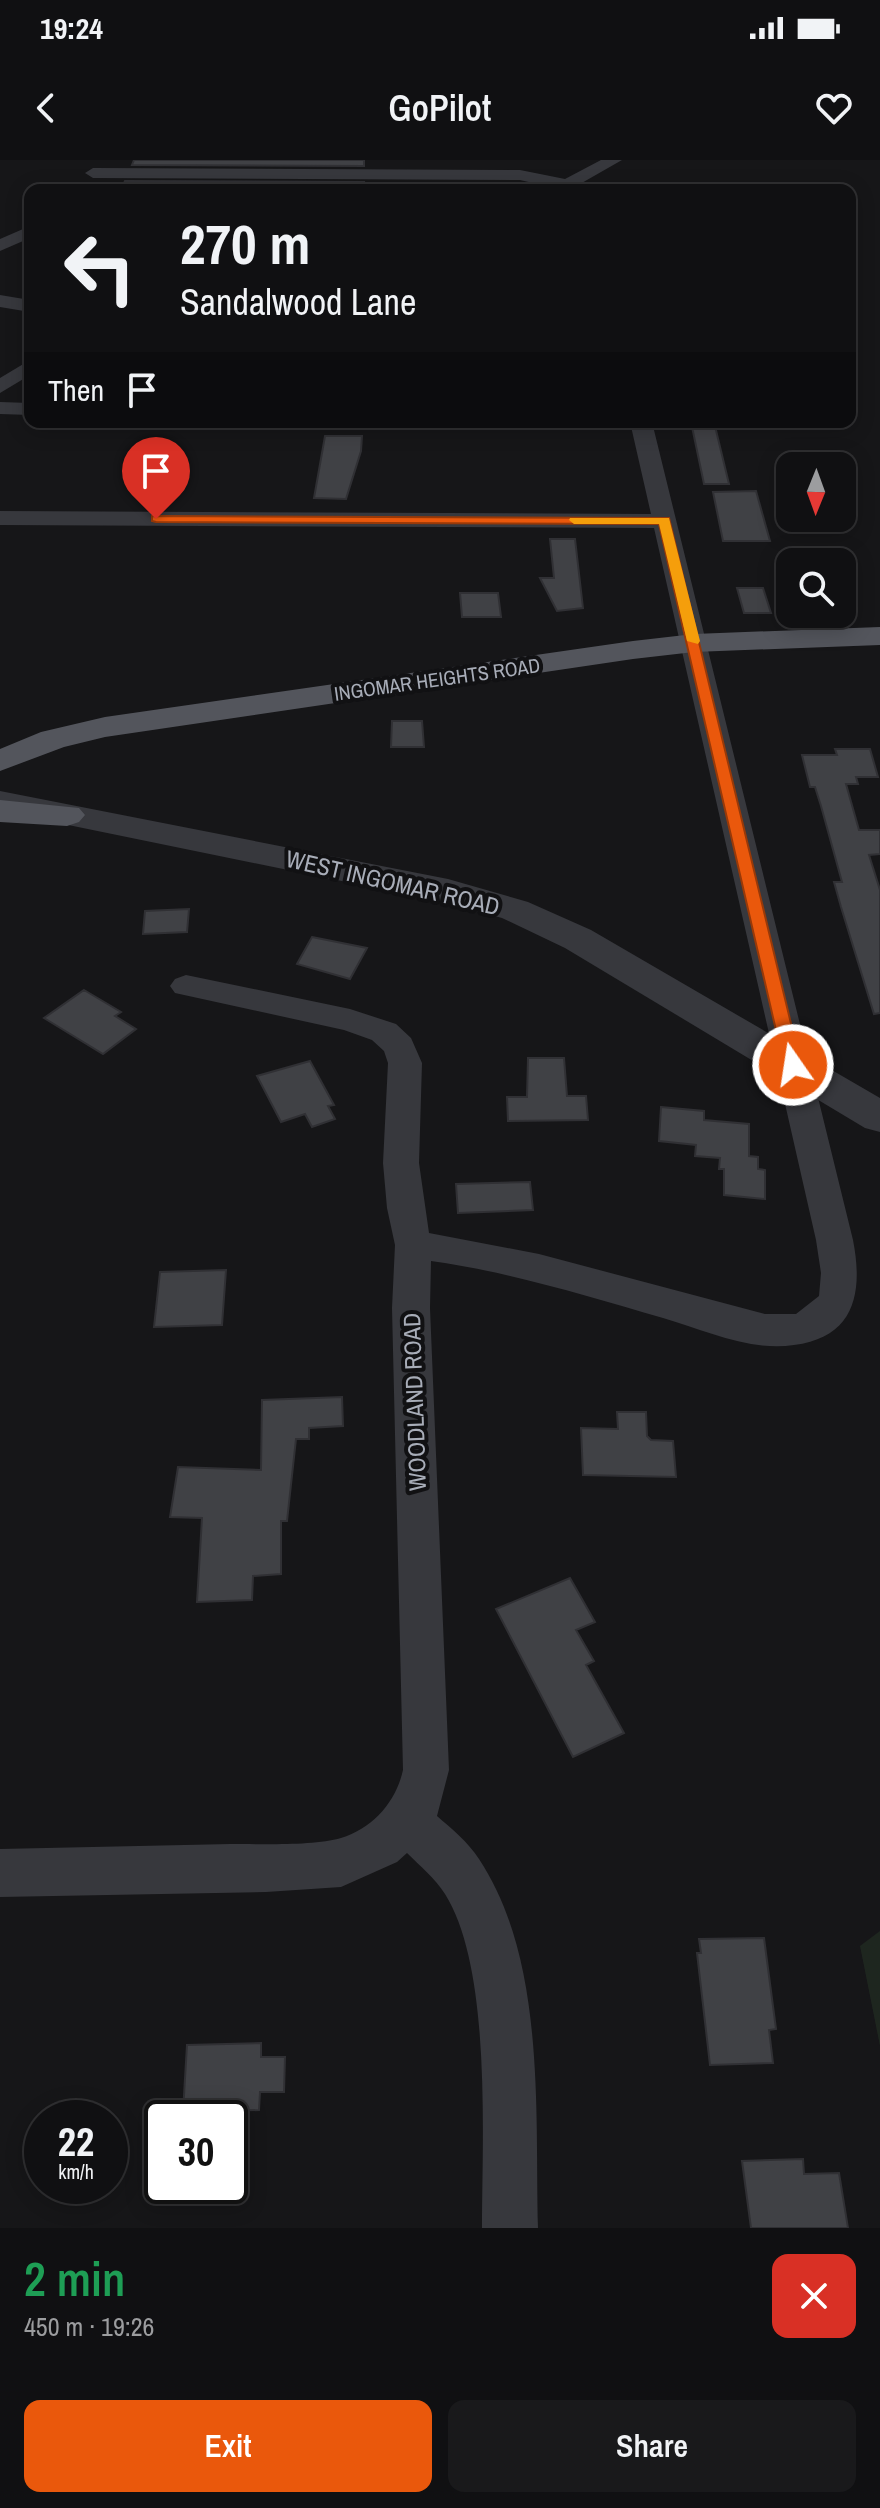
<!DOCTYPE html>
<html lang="en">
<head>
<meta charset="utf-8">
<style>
  :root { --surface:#101012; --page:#19191b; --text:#f1f3f6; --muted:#9c9d9f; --line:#303032; --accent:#ea580c }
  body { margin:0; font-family:"Archivo Narrow",sans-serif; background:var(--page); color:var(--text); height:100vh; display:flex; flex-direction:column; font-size:30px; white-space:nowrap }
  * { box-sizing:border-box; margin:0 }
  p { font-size:26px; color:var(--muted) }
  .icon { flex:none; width:44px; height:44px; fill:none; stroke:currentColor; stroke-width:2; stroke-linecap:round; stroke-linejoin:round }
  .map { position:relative; height:2068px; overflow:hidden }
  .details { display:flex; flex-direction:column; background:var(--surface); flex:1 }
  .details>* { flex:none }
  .hud { position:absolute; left:24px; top:24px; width:832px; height:244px; border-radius:16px; box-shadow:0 4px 20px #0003,0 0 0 2px var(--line); background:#101012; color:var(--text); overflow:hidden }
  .needle { width:52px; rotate:181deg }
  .controls { position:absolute; left:776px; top:292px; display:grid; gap:16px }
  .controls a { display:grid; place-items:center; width:80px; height:80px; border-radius:16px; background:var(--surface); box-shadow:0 4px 20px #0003,0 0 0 2px var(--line); font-size:40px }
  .speed { position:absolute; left:24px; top:1940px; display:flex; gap:16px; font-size:40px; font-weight:700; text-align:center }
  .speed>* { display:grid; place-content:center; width:104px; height:104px; border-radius:50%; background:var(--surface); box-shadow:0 4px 20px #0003,0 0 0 2px var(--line); line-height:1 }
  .speed small { font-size:20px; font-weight:400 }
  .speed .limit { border:4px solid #111; border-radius:12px; background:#fff; color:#111 }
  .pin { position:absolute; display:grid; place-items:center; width:68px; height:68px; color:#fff; margin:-82px -34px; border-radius:50% 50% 50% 0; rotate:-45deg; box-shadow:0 0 8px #0007 }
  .pin .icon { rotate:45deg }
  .me { position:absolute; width:88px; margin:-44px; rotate:347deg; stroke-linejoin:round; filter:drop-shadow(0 0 6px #0008) }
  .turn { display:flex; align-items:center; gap:28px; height:168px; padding:0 24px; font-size:36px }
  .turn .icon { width:104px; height:104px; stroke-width:2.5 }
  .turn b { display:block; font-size:56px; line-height:68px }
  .then { display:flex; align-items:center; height:76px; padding:0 24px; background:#0003; gap:16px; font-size:30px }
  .round { display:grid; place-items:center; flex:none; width:84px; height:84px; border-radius:16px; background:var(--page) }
  .head { display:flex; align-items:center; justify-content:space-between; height:136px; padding:0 24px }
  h1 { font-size:48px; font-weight:600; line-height:60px; color:#1e9e55 }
  .primary-button { display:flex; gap:16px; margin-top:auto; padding:16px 24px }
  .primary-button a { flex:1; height:92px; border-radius:16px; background:var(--accent); color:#fff; font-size:32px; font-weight:600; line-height:92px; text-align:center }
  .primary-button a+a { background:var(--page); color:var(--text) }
  .status { display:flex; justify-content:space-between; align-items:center; height:56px; padding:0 40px; background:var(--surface); direction:ltr }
  .status svg { height:22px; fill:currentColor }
  header { display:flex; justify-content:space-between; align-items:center; height:104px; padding:0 24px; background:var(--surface); font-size:36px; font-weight:600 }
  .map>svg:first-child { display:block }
</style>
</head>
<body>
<div class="status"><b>19:24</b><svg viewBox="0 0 49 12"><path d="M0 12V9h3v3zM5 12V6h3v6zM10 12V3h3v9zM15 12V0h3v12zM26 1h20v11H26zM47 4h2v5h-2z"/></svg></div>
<header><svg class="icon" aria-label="back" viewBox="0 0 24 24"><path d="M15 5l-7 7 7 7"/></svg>GoPilot<svg class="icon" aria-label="heart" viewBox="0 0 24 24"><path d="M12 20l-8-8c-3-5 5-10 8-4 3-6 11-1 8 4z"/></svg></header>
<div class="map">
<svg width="880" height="2068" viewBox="0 0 880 2068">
  <rect width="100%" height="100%" fill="#161618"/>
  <path fill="#1e261f" d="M880,1771V1886L860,1786Z"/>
  <path fill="#404145" stroke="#303034" stroke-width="2" d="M134,0H364V6L132,5Z
    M125,21L364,22L363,30H121Z
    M691,262H714L729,324H704Z
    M325,276H362L361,291L346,339L314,338Z
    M756,331L770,381H723L713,332Z
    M550,379H575L583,448L557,451L540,418H554Z
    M737,428H763L771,453H744Z
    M460,433H498L501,457H462Z
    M392,561H422L424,587H391Z
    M835,589H870L878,617H856L858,624H846L859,670H880V694L869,695L880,730V853L874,854L841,747L834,722H842L821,646L815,627H810L802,595H837Z
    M189,749L187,772L143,774L145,751Z
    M312,777L367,788L350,819L297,804Z
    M84,830L121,852L115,856L136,869L103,894L44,858Z
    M528,898H564L567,936H586L588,960L508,961L507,937H527Z
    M310,901L334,945L328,946L335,959L312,967L305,954L281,962L257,916Z
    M661,947L704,951V960L749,964V996L758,997V1009L765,1010V1039L724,1035V1009H719L720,998L695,996L696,985L659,981Z
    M530,1022L533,1050L458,1053L456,1024Z
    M226,1110L222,1165L154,1167L160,1112Z
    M342,1237L343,1266L309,1268V1279H296L287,1361H281V1414L253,1416L252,1440L197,1442L202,1358L170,1357L178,1307L261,1310L262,1240Z
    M617,1252H646L647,1276L651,1280L673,1281L676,1317L583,1315L581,1268L618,1269Z
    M570,1418L595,1462L576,1470L594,1501L586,1505L624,1573L573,1597L496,1449Z
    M764,1778L776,1869L769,1870L773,1903L710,1905L697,1793H701L699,1779Z
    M261,1883V1897H285L284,1932H260L259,1950L183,1952L187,1885Z
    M803,1999L804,2014L839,2013L848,2068H751L742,2001Z"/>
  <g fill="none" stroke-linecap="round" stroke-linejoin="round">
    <path fill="#37383d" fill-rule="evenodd" d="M601,0H622L580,24L587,30H563L520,20L93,18L85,13L93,8L520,10L565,19Z
      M30,66V78L0,91V79Z
      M0,135L30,140V152L0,147Z
      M30,200V215L0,233V218Z
      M0,242L30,243V255L0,254Z
      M630,262H652L853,1080C863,1131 856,1177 794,1185C751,1192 704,1170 663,1158C587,1136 510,1112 431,1101L430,1148L449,1610L437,1656C452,1669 468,1682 479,1699C546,1800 535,1952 538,2068H482C482,1979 492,1809 445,1734C435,1718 420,1706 407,1693L397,1702L341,1727L266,1732L0,1737V1689C77,1687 154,1686 231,1684C261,1684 314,1686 341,1678C373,1668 396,1642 403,1610L392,1148L395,1085L387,1048L383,1003L388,903L384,891L372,880L344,870L175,833L170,826L175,819L186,815L350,849L396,864L411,878L422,903L419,1003L429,1073L539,1094L765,1154H796L819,1136L821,1113L816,1080L654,368L0,365V351L651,354Z"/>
    <path fill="#37383d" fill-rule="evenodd" d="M0,631L448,719L528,742L591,770L880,938V972L865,968L565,788L502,758L444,742L0,651Z"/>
    <path fill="#53555c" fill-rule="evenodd" d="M880,467V485L694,492L633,499L105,577L64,587L0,611V589L41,572L105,557L633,481L694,474Z
      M0,640L79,648L85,655L79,662L67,666L0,662Z"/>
  </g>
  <path fill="#ea580c" stroke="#983908" stroke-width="2" d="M152,356L669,358L801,905L799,909H787L784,905L659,364L156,362L152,361Z"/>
  <path fill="#f59e0b" d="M570,358H669L700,481L698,484L687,481L659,364H574L569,360Z"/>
  <g text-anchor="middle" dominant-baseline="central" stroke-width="8" stroke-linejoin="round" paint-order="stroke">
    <g font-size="20" fill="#a8adb8" stroke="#111113">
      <text transform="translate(437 519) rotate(-8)">INGOMAR HEIGHTS ROAD</text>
    </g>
    <g font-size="24" fill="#a8adb8" stroke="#111113">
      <text transform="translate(393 722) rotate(13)">WEST INGOMAR ROAD</text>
      <text transform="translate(414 1242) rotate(-92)">WOODLAND ROAD</text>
    </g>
  </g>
</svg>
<div class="controls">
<a><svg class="needle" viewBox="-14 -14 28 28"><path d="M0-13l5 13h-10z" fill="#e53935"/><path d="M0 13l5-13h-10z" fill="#9c9d9f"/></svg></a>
<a><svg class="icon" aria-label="search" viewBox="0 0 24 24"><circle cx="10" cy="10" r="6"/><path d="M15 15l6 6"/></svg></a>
</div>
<div class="speed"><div>22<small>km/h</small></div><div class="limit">30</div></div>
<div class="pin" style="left:156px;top:359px;background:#d93025"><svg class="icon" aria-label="arrive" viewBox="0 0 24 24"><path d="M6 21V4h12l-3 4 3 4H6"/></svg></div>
<svg class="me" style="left:793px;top:905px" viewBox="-20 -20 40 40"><circle r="17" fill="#ea580c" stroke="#fff" stroke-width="3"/><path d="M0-11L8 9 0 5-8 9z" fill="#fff"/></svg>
<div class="hud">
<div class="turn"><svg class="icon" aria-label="left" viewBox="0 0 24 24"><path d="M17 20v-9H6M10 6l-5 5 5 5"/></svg><div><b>270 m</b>Sandalwood Lane</div></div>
<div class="then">Then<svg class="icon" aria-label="arrive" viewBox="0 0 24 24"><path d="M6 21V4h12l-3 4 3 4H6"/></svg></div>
</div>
</div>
<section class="details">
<div class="head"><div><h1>2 min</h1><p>450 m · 19:26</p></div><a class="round" style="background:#d93025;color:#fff"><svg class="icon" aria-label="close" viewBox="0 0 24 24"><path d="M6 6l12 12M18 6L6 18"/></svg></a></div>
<div class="primary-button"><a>Exit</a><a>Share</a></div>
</section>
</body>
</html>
